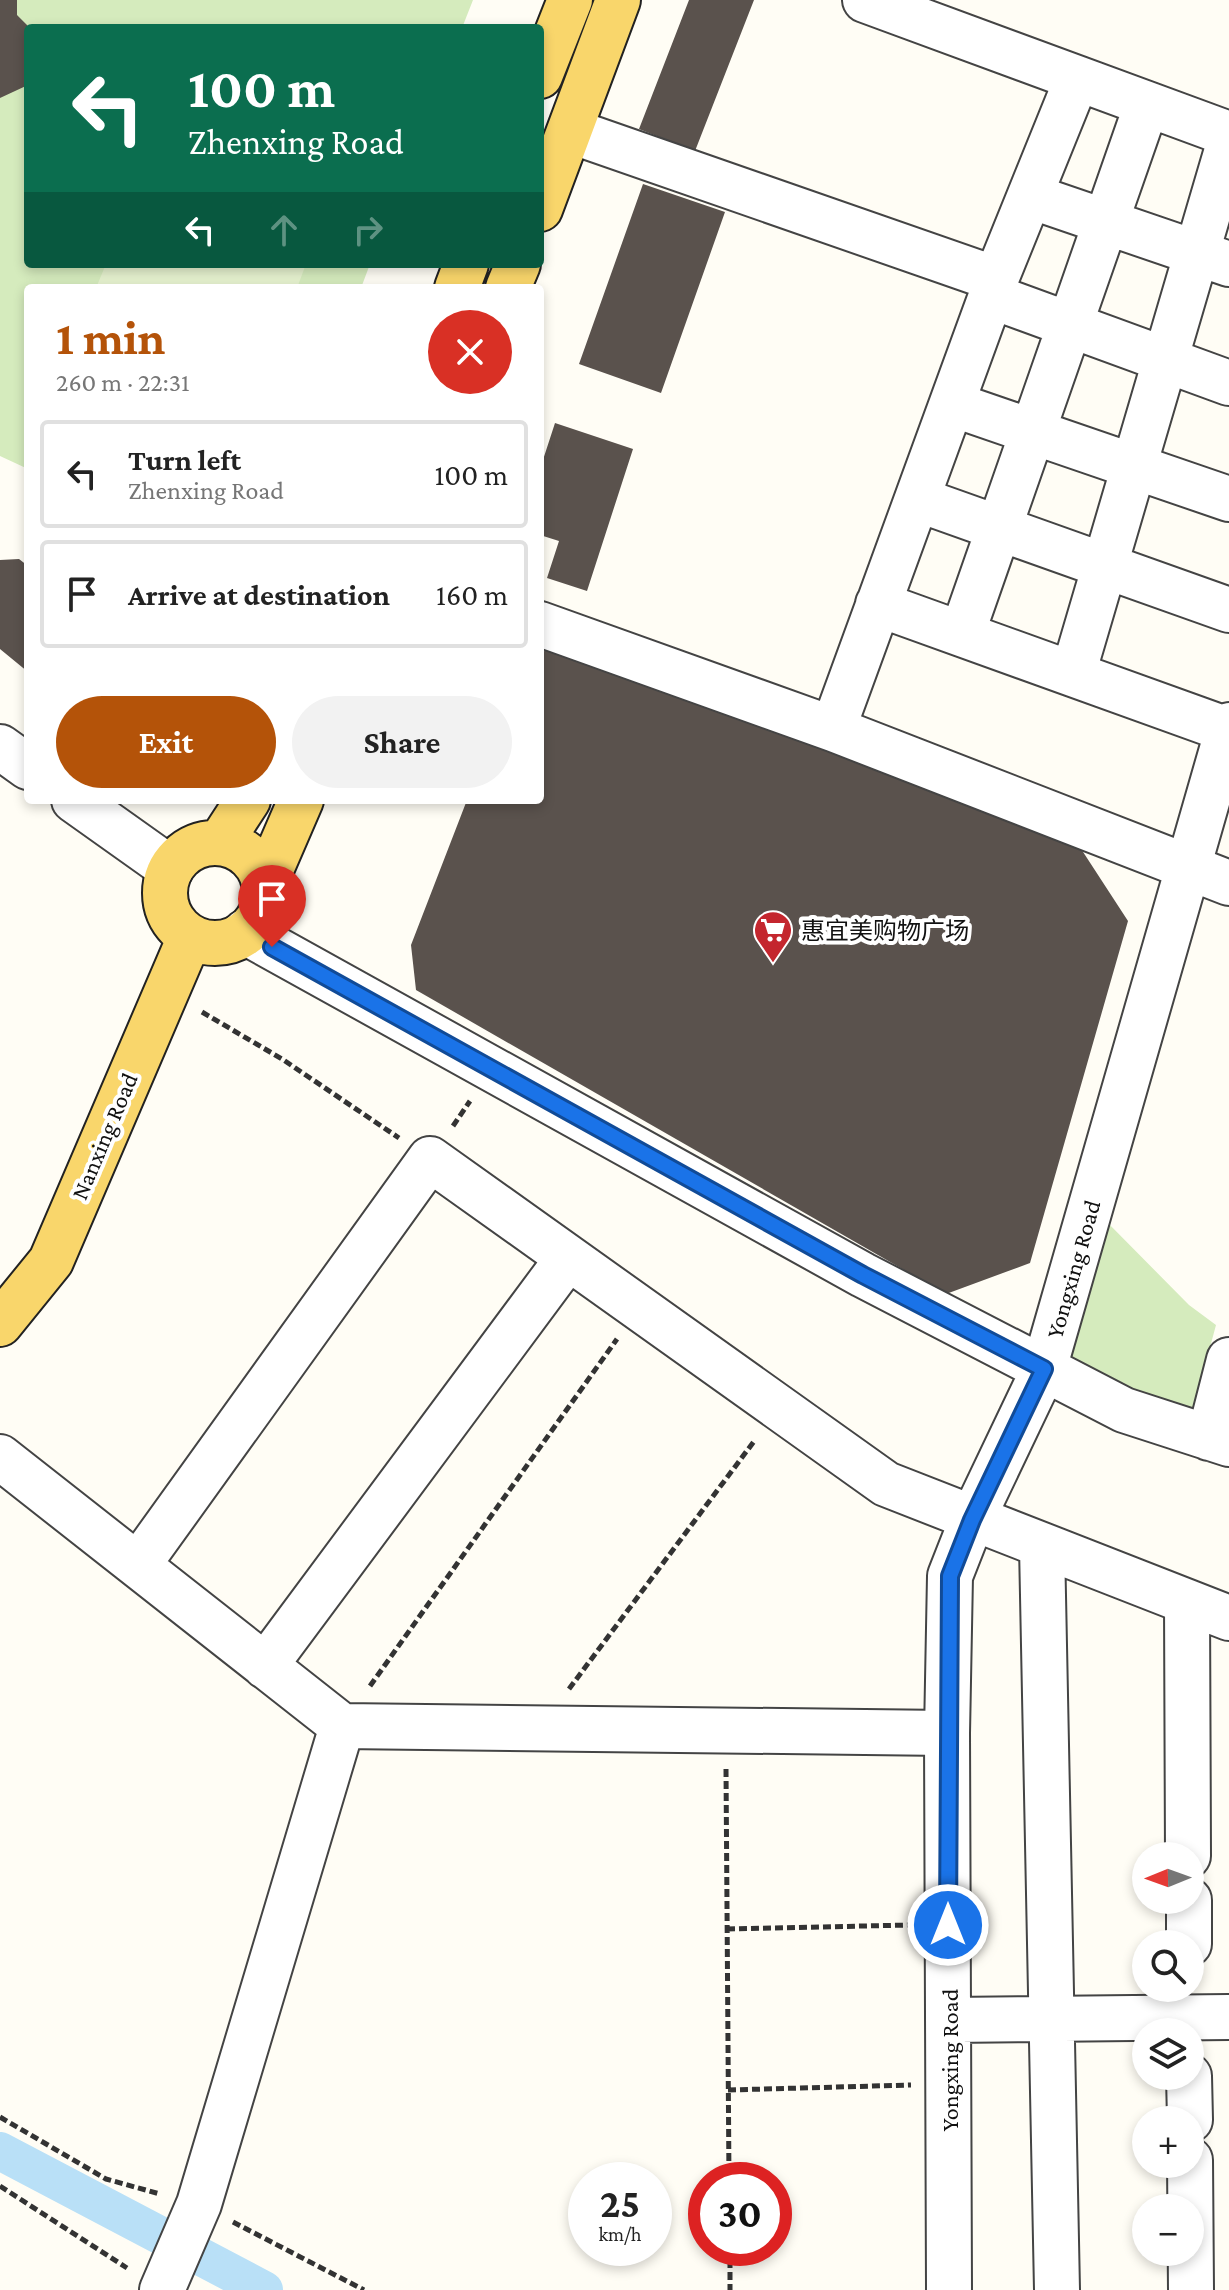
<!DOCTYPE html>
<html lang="en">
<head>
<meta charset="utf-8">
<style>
  :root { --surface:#fff; --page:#f2f2f2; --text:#222; --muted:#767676; --line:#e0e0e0; --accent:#b45309 }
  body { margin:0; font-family:"Crimson Pro","Noto Sans SC",serif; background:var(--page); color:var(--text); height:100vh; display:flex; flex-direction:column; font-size:30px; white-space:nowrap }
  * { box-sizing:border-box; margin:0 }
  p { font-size:26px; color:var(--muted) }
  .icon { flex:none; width:44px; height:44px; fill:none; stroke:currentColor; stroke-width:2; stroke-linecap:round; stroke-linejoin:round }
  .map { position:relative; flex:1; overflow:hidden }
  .drawer { position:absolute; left:24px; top:284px; width:520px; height:520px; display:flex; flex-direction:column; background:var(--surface); border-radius:8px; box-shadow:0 4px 12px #0003 }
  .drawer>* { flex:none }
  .top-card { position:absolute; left:24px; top:24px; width:520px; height:244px; border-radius:8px; box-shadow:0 4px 12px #0003; background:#0b6e4f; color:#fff; overflow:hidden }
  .needle { width:52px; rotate:269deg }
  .tools { position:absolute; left:1132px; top:1842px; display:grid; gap:16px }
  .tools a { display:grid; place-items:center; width:72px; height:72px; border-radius:50%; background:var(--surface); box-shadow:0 4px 12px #0003; font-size:40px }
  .speed { position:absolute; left:568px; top:2162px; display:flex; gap:16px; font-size:40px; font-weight:700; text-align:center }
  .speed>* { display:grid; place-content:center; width:104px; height:104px; border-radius:50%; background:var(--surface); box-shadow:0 4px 12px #0003; line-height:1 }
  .speed small { font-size:20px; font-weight:400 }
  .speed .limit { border:12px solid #d22; background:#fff; color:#111 }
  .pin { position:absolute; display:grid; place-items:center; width:68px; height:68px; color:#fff; margin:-82px -34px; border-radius:50% 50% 50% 0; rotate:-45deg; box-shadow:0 0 8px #0007 }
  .pin .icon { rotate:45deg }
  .me { position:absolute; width:88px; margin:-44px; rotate:0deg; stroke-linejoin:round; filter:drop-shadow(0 0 6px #0008) }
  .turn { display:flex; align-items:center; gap:28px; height:168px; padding:0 32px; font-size:36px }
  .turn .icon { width:104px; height:104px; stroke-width:2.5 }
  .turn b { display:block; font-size:56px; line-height:68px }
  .lanes { display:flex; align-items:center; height:76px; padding:0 32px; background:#0003; justify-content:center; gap:40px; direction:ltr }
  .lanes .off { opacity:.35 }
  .round { display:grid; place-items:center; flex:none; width:84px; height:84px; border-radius:42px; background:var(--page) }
  .headline { display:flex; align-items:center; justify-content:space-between; height:136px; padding:0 32px }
  h1 { font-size:48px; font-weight:700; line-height:60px; color:var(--accent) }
  .cta { display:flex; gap:16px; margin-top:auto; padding:16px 32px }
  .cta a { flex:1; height:92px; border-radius:48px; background:var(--accent); color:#fff; font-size:32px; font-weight:700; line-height:92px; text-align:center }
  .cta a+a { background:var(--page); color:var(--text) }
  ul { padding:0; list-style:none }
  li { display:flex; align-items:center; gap:24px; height:108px; margin:0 16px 12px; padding:0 16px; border:4px solid var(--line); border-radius:8px }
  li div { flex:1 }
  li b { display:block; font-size:30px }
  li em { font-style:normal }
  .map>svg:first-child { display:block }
</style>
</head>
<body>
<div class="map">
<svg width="1229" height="2290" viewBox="0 0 1229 2290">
  <rect width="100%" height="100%" fill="#fffdf5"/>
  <path fill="#d5ebbd" d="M0,0H473L462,28H28V264H370L361,288H28V469L0,456Z
    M1103,1218L1189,1305L1216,1325L1191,1418L1135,1399L1067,1357Z"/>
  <path fill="#e6f2cf" d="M106,264H306L297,288H96Z"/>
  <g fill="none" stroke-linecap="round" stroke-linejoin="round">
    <path stroke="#b9e0f7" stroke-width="38" d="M0,2151L264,2290"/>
  </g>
  <path fill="#5a524d" d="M0,0H17V15L30,28L28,85L0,98Z
    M689,0H754L695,151L639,129Z
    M643,184L725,212L661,393L579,364Z
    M555,423L633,449L587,591L547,578L559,541L540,535V469Z
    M19,559L28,566V672L0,649V560Z
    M567,641L1072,835L1128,921L1030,1263L946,1294L416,990L411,945L467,800H540V653Z"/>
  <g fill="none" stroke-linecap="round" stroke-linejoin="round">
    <g stroke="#444" stroke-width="48">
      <path id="minor" d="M865,0L1229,134
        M571,131L996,279L991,296L1229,383
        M1030,196L1229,264
        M996,279L1077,79
        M952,404L1229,499
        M917,499L1229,610
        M878,604L1228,730
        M540,624L833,729L1229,883
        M962,634L1147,104
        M1073,674L1229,143
        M833,729L991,296
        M0,747L28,767
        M74,800L171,869
        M245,932L863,1275L1124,1410L1229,1444
        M1209,1438L1229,1360
        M0,1457L342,1726L947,1733
        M1042,1546L1057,2290
        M138,1565L430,1159L886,1484L1229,1618
        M1187,1602L1188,1856
        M265,1666L568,1258
        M1189,1900V1944
        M950,2020L1229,2017
        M1189,2076L1190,2120
        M1190,2160L1191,2290
        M162,2290L199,2204L342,1726
        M949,2290L947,1733L950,1576L972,1520L1044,1369L1229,725"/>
    </g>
    <g stroke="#222" stroke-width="48">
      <path id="major" d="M540,76L570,0
        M540,209L618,0
        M457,288L466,264
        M508,288L518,264
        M220,843L248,800
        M165 893a50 50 0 1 1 100 0a50 50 0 1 1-100 0Z
        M266,881L301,800
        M0,1324L51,1261L190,937"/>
    </g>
    <path stroke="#333" stroke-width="5" stroke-dasharray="8 4" stroke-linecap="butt" d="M202,1012L282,1059L399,1138
      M453,1126L470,1101
      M370,1686L617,1339
      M569,1689L755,1440
      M726,1769L729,2180
      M727,1929L910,1925
      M728,2090L911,2085
      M0,2117L106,2179L160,2194
      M0,2186L127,2268
      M233,2222L364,2290
      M730,2248V2290"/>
    <use href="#minor" stroke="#fff" stroke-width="44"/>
    <use href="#major" stroke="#f9d66b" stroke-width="44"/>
  </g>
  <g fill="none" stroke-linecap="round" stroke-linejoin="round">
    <g stroke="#114b97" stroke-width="20">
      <path id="route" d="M272,947L863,1275L1044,1369L972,1520L950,1576L948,1925"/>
    </g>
    <use href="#route" stroke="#1a73e8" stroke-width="14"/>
  </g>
  <defs>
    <g id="supermarket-pin" transform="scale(2)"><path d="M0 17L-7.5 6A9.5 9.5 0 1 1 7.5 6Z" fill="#c4262e" stroke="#fff"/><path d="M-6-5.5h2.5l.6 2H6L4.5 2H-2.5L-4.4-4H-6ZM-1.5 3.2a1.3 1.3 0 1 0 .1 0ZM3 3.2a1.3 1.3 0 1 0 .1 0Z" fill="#fff"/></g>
  </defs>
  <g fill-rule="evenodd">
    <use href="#supermarket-pin" x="773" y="930"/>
  </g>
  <g text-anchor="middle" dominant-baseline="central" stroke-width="8" stroke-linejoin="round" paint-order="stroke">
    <g font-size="24" fill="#111" stroke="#fff" text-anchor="start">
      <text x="801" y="930">惠宜美购物广场</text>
    </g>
    <g font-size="24" fill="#111" stroke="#fff">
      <text transform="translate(104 1136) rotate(-67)">Nanxing Road</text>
      <text transform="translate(1073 1269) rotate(-74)">Yongxing Road</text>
      <text transform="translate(949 2060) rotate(-90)">Yongxing Road</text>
    </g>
  </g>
</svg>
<div class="tools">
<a><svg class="needle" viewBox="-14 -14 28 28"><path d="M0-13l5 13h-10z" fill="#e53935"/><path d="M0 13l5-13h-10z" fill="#767676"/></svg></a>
<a><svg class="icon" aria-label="search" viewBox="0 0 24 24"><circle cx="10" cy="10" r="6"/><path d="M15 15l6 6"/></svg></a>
<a><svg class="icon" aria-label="layers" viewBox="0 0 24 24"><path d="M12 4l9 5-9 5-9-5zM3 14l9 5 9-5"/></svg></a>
<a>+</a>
<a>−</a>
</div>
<div class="speed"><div>25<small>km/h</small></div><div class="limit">30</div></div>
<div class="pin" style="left:272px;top:947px;background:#d93025"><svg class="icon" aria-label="arrive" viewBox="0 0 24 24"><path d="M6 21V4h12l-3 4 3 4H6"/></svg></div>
<svg class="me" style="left:948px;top:1925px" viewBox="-20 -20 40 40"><circle r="17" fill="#1a73e8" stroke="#fff" stroke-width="3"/><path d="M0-11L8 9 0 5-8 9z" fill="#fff"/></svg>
<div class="top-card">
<div class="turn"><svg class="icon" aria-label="left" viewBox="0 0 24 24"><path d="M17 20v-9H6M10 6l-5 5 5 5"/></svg><div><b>100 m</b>Zhenxing Road</div></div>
<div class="lanes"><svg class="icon" aria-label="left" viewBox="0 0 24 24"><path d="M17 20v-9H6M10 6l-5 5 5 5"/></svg><svg class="icon off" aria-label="ahead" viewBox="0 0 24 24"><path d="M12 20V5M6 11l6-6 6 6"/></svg><svg class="icon off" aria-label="right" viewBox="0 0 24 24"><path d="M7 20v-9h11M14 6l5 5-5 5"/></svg></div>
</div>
<section class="drawer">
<div class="headline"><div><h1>1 min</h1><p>260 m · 22:31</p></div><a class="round" style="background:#d93025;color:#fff"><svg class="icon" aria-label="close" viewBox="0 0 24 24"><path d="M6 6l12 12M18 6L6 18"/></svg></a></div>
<ul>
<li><svg class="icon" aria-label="left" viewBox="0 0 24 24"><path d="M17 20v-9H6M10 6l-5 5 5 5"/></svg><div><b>Turn left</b><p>Zhenxing Road</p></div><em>100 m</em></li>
<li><svg class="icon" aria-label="arrive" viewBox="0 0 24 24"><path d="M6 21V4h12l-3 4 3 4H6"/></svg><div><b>Arrive at destination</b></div><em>160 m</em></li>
</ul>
<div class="cta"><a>Exit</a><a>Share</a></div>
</section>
</div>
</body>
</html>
